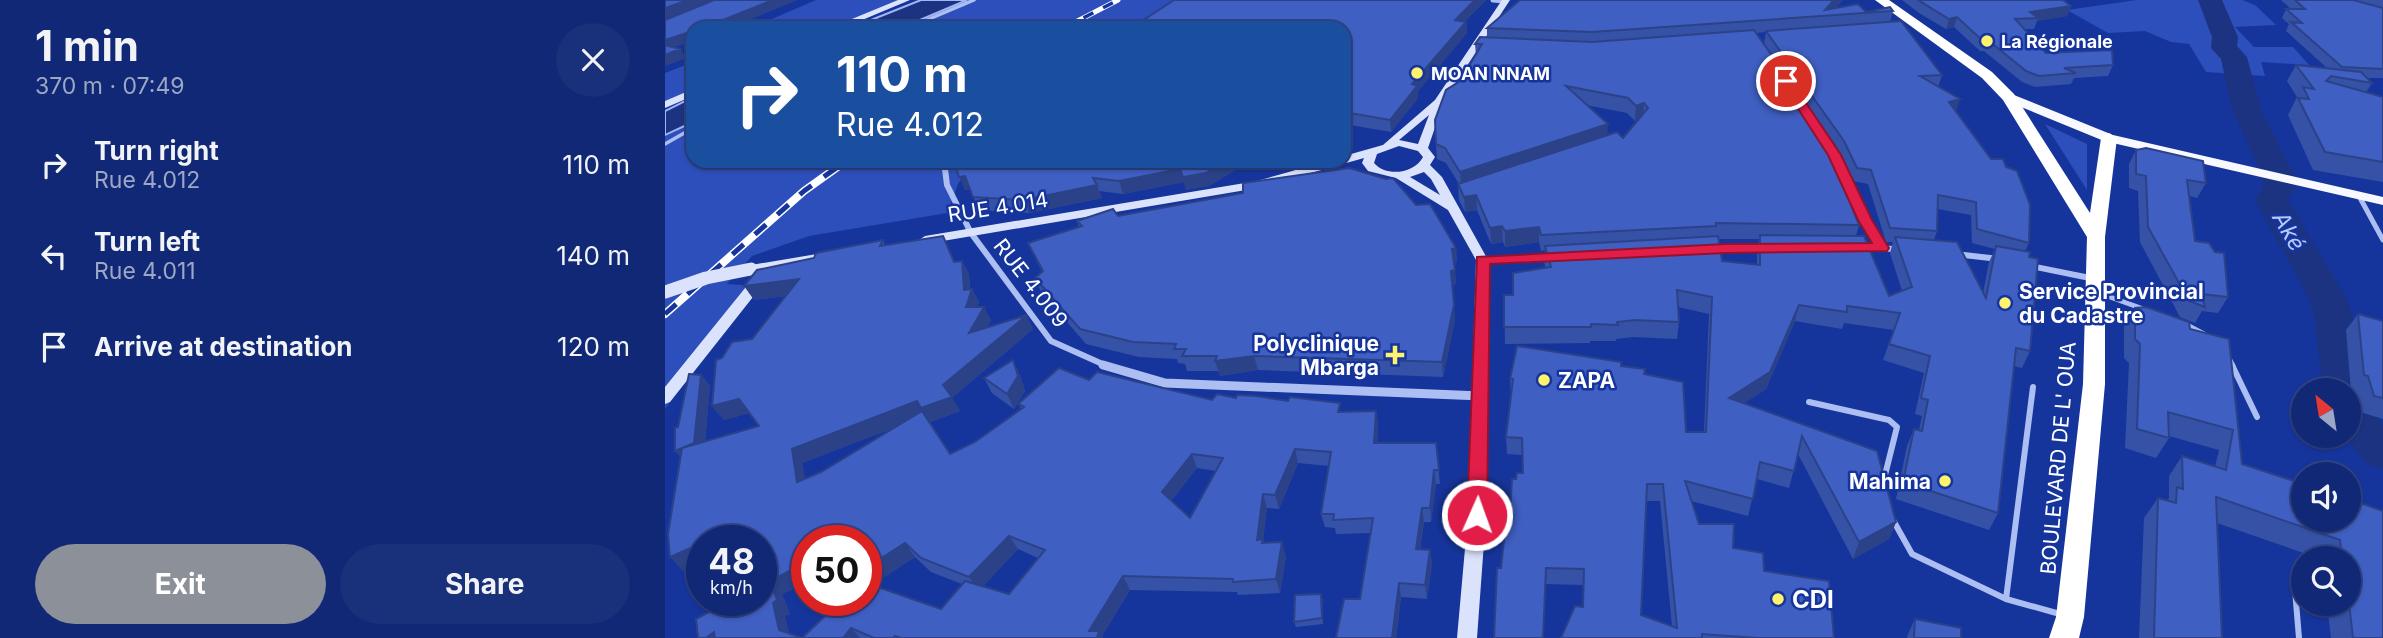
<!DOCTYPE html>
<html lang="en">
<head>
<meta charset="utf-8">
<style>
  :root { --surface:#102875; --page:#19307a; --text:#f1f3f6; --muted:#9ca6c5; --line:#304487; --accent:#8c9099 }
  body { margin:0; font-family:Inter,sans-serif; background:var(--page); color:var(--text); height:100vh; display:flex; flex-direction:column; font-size:26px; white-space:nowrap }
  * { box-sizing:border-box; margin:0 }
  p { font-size:23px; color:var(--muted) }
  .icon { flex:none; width:38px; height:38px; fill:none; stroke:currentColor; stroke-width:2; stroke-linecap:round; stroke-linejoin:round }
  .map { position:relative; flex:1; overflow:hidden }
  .drawer { display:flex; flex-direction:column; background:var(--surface); width:665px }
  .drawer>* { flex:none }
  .top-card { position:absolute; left:21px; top:21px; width:665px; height:147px; border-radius:21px; box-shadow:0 2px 5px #0004,0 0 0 2px var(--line); background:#1a4fa0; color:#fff; overflow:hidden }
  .needle { width:46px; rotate:330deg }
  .tools { position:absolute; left:1626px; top:378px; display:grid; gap:14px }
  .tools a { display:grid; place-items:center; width:70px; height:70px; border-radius:50%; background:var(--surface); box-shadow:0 2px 5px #0004,0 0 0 2px var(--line); font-size:35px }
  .speed { position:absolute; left:21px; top:525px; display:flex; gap:14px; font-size:35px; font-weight:700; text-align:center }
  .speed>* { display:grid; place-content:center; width:91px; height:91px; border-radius:50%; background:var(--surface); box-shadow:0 2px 5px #0004,0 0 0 2px var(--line); line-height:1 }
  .speed small { font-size:18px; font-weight:400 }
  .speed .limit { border:10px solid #d22; background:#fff; color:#111 }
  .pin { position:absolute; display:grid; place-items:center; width:60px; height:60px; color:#fff; margin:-30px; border:4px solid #fff; border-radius:50%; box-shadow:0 2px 7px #0007 }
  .me { position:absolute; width:77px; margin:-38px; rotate:2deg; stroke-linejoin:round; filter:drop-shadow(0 0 5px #0008) }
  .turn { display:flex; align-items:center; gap:24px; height:147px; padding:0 35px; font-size:32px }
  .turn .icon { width:91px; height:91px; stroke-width:2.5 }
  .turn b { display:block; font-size:49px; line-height:60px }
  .round { display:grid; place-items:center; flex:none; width:74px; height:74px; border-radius:37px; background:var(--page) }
  .overview { display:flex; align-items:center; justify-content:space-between; height:119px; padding:0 35px }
  h1 { font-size:42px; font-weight:700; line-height:52px }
  .action { display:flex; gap:14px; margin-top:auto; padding:14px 35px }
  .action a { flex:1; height:80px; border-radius:42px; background:var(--accent); color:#fff; font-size:28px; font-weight:700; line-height:80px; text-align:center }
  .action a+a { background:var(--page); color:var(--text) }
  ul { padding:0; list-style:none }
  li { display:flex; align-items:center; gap:21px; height:91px; padding:0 35px }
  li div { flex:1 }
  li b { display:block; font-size:26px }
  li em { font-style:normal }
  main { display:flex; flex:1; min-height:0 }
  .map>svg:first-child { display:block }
</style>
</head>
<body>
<main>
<section class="drawer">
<div class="overview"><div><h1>1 min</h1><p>370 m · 07:49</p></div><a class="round"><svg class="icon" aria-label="close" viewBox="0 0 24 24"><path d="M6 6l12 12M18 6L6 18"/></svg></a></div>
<ul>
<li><svg class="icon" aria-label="right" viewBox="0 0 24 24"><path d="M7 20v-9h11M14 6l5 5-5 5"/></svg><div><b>Turn right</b><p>Rue 4.012</p></div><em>110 m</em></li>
<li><svg class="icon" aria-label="left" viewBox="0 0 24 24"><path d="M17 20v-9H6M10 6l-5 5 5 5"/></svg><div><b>Turn left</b><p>Rue 4.011</p></div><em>140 m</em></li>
<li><svg class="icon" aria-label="arrive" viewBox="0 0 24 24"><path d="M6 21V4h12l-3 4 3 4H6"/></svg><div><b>Arrive at destination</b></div><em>120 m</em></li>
</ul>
<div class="action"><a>Exit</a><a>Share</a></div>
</section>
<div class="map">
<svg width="1718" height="638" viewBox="0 0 1718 638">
  <rect width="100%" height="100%" fill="#16359c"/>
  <path fill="#2d4fbb" d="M151,0H233L166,28H86Z
    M302,0H516L460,28H236Z
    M1472,0H1577L1590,5L1611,25L1570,27L1589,47H1628L1644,65L1596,62L1600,76L1541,72L1524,44L1506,42L1480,31L1443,33L1402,10Z
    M28,62V89L0,102V73Z
    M28,122V161H309L293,184L282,213L144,236L87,256L62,284L89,286L0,409V135Z
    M1380,124L1422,144V190Z"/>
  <path fill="#1c3382" stroke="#9fb5f5" stroke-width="2" d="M256,0H302L236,28H186Z
    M28,97V122L0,135V111Z"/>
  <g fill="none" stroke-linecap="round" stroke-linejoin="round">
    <path fill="#1c3382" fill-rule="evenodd" d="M1533,0H1557L1573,37L1572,46L1582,57L1596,109L1630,177V188L1623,200L1682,299L1689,322L1700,390L1696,397L1718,424V469L1702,464L1678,436H1684V390H1658L1650,322L1644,299L1590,200L1598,188V177L1567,109L1556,59L1546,48L1547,37Z"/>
    <path stroke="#acbef2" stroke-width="3.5" d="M243,28L309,0
      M0,144L28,128"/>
    <path stroke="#acbef2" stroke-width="5" d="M1694,196L1718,240
      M1434,293L1481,310
      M1520,324L1539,334
      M1565,360L1568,366"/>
    <path stroke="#acbef2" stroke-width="6" d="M1567,365L1592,417
      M1144,402L1224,420L1232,427L1218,483
      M1228,520L1247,554L1341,599L1395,614
      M1630,590L1634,638
      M1341,599L1368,387"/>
    <path stroke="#acbef2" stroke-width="5" d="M828,0L840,1"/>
    <path stroke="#acbef2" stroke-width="6" d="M279,161L282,185L306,233L386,341L442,366
      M620,161L638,172
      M1173,163L1217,248
      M1196,248L1233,249
      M1045,249L1100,248
      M1290,254L1334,259
      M817,260L887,256
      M1366,266L1430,279"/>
    <path stroke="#acbef2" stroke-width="9" d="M438,365L500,383L816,396"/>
    <path fill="#dbe3fc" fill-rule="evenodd" d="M233,0H245L178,28H165Z
      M837,0H845L779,101L763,148L770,157L765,165L777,177L823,260L821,515L812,638H792L803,515L811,260L783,210L731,178L703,171L697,163L699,158L593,188L260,244L254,240L260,236L592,181L663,161H679V156L718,145L770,100ZM764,115L753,144L734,140ZM734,146L753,151L758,157C749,174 721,177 709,163L712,154ZM759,172L766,179L775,195L745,177Z
      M28,89V96L0,108V101Z
      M164,252L169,253L170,256L169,259L86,273L79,269L86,265Z
      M94,276L99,277L101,280L99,283L5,402L0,404V387L89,277Z"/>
    <path fill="#f8f9ff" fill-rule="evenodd" d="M1344,93L1448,135L1718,197V205L1439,141L1339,100V94Z"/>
    <path fill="#fff" fill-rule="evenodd" d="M1210,0H1224L1327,72L1349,94L1425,213L1436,138L1444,133L1452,138L1440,237V384L1419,617L1414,638H1384L1391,617L1418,384L1422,237L1338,100L1317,78Z"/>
    <g stroke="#fff" stroke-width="5">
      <path id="rail-far1" d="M399,28L453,0"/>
    </g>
    <g stroke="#fff" stroke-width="8">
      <path id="rail" d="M0,314L139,191L181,161"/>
    </g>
    <use href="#rail-far1" stroke="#16359c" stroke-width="3.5" stroke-dasharray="11" stroke-linecap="butt"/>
    <use href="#rail" stroke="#16359c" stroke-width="5" stroke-dasharray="15" stroke-linecap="butt"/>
    <path stroke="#dbe3fc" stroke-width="13" d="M0,292L41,278L86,269"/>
  </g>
  <path fill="#3652a7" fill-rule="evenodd" d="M509,0H821L799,22H801L802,33L753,91V98L726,132L679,124V28L477,21Z
    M1178,0L1171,8L1201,12L1228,11L1225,22L1277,75L1273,87L1291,112L1364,243L1360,251L1365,351L1357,368L1349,366L1333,513L1324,530L1231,499L1242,446L1249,429L1254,430L1257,416L1250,414L1259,373L1218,360L1229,330L1179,323L1177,329L1130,321L1101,389L1079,403L1212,451L1231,522L1224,539L1188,559L1133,454L1124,488L1092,479L1083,516L1026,501L1034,524L1099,571L1169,638H896L918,607V585L880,584L836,568L844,531L851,479L858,473L857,455L842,454L841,437L846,396L845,379L956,366L979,374L1021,432H1039L1044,314L1013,307L1014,322L1012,339L968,337L951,339V341H925V343L840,344L839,295H848L881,268L879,262L880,250L876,251L874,242L840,247L838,242L826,244L812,210L800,212L794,200L793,184H794L781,163L772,159L771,144L795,81L811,56L810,44L822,37V28ZM1101,32L1099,43L1150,116L1091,33ZM921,105L962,113L970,121L974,119L958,138L942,135ZM1170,146L1176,154L1188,181L1203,184L1221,242H1228L1225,253L1237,291L1224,296L1191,236L1194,225L1175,178L1179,164ZM1273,209L1306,215L1307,243L1330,249L1324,262L1318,293L1269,240L1272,231ZM1053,239H1094L1092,251V264L1057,261ZM981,501H995L1007,626L976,615Z
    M1237,0H1398L1406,6L1402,16L1372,21L1369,29H1359L1381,53L1448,65L1443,76L1409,78L1406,84L1370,87L1357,82L1319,51H1315L1289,27L1281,29L1254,13Z
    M1616,0H1718V78H1701L1707,83L1701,92L1718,97V182L1648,170L1623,115L1632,97L1622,81L1631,65L1662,68L1621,31L1624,24L1617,18L1621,9H1626Z
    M1471,150L1541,183L1532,198L1525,196L1530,241L1563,297L1553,313L1537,311L1530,323L1515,317L1475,242L1473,191L1464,188V164Z
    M289,161H444V163L484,166L489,161H585L544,186L521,190L519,182L458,194L434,191L437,198L364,213L314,210L305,189L300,190Z
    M453,216L791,248L792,262L789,263L791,284L787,285L790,320L778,377L593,370L555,376L553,371H522L520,364L513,363L512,359L474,357L421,344L376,292L370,278L377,272L363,243L414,227L412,221Z
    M278,236L290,262L297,261L304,274L305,289H307L314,302L312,307L326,320L322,328L368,329L287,398L295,411L265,422L285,454L310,442L356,409L353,404L424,380L547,400L571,398L677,412L711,411L713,425L712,443H771L775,484H771L766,522H759L755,550H765L767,564L762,599L736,597L731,638H671L695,599L706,533L671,534L670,528L660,527L656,514L664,466L633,463L614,509L602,508L598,539L599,543L621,556L615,593L573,595L572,592L465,590L437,636L438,638H33L96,600L37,541L18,571L16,457L10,451L13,427L36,375L45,386L40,441L94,426L84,413L59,420L47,406L57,358L87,339L121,296L89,300L149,258L218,240L220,246ZM231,427L156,472L140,479L137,463ZM532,468L551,471L525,518L506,501ZM142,541L201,600L137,638L124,634L120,616L125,614L117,594L142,582ZM353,549L373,558L344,594L318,586ZM250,557L266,572L297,584L276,609L207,585Z
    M1470,308L1525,329L1564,339L1577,464L1684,520L1718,638H1666L1662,604H1684V558H1653L1552,523L1557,638H1474L1479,518L1493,498L1502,501L1504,498V476L1517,456L1550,467L1554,450L1504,436V438L1491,458L1460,448L1464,363L1459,358V327Z
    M1693,314L1718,321V419L1695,412L1690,392L1686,391L1681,330Z
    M355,375L360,391L349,409L327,393L319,378Z
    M658,599V624L631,627L629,622Z
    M1250,619L1296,638H1242L1243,634Z"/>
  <path fill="#2c4288" d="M23,0H50L0,19V8Z
    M108,0H133L64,28H36Z
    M810,0H821L790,31V20Z
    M1169,0H1178L1164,15L1160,10Z
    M1406,6L1402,16L1372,21L1373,18L1365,12Z
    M1292,17L1289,27L1281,29L1284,19Z
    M801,22L802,33L753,91V98L726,132L725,120L747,84Z
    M28,31V41L0,50V40Z
    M15,49L21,58L0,66V55Z
    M1295,99L1291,112L1284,102Z
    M979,103L978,117L970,121L971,106Z
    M943,124L942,139L796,187L795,172Z
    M561,161H585L544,186L521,190L519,182L458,194L454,181Z
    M300,176L306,189L300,190L294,177Z
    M432,185L437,198L364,213L359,200Z
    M811,195L812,210L800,212L799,197Z
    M837,226L838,242L826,244L825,228Z
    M874,227V242L840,247V231Z
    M791,248L792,262L788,263L787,249Z
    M297,261L304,274L305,294L307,289L314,302L308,321L301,307Z
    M790,270L791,284L787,285L786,271Z
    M134,279L143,293L89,300L79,286Z
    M789,305L790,320L778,377L777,362Z
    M1134,305L1130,321L1101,389L1061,415L1064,398Z
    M319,307L326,320L311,347L304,333Z
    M362,315L368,329L287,398L295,411L264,422L260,416L137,463L143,496L132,482L127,449L278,385Z
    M589,356L593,370L555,376L550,361Z
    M348,360L355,375L360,391L349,409L342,394Z
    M36,375L45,386L39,454L20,462L10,451Z
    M74,399L85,413L59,420L47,406Z
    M711,411L713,425L712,457L709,443Z
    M630,449L633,463L614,509L610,495Z
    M527,454L532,468L502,506L497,492Z
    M769,470L771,484L766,522L765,508Z
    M598,494L602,508L596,554L592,540Z
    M757,508L759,522L753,563L751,549Z
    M1231,522L1224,539L1188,559L1194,542Z
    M344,536L353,549L314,591L304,577Z
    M617,542L621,556L615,593L611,579Z
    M37,543V563L18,571L5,557Z
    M240,543L250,557L201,589V568Z
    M765,550L767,564L762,599L760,585Z
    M142,562V582L117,594L125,614L120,616L125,638L114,630L108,603L105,581Z
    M458,576L465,590L437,636L438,638H428L424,631Z
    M734,583L736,597L731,638H727Z
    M656,594L658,599V624L657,618Z
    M186,628L195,638H178Z
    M49,632L55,638H41Z"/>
  <path fill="#3f5fc2" stroke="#2c4288" stroke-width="2" fill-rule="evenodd" d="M0,0H23L0,8Z
    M49,0H108L48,24L36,28H28V31L0,40V20Z
    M509,0H810L790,20L801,22L747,84L752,86L725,120L679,112V28H456L461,25L477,21Z
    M855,0H1169L1160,10L1193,4L1201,12L1225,7L1228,11L927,32L822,28Z
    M1253,0H1398L1406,6L1365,12L1373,18L1350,19L1381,53L1447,50L1448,65L1399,68L1411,73L1374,76L1361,71L1323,40L1318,41L1292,17L1284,19Z
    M1630,0H1688L1718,8V69L1677,67L1626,22L1637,23L1621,9H1640Z
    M1236,21L1277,75L1255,76L1295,99L1284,102L1326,159H1338L1341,167L1352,171L1365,205L1364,243L1312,229L1311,202L1273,195L1272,231L1225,228L1206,170L1192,168L1179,141L1101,31Z
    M1089,30L1169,144L1179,164L1169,162L1194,225L1051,223V226L876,235L874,227L840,231L837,226L825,228L811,195L799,197L793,184L952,132L958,138L983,108L979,103L971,106L963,98L901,86L943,124L795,172L780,148L771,144L770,120L781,90L795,81L817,44H810L815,37L927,42Z
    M0,45L15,49L0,55Z
    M1631,65L1696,72L1707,83L1666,76L1661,81L1718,97V162L1660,152L1633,98L1644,99L1638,87L1649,89Z
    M1481,148L1538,161L1541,183L1522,180L1530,241L1544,243L1550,252L1559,253L1563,297L1536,294L1540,307L1524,301L1483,227L1481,176L1471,174V150Z
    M289,161H440L439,162L484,166L489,161H561L541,173L518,177L515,169L454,181L428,178L432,185L359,200L308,197L300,176L294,177Z
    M684,168L721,179L728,178L751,205L765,204L791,248L787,249L790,270L786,271L789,305L777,362L589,356L550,361L552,356H517L521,349H509L511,344L468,342L415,329L370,278L378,271L363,243L417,226L412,221L448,209L453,216L578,193V183Z
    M1095,235L1199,236L1224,296L1247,287L1230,237L1292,242L1321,298L1331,246L1365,252L1364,257L1373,259L1365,351L1351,348L1333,513L1238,482L1249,429L1257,431L1263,400L1256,398L1265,356L1224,344L1235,313L1182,306V312L1134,305L1105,372L1064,398L1212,451L1231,522L1194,542L1137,436L1129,471L1095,462L1088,499L1020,481L1034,524H1069L1068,548L1098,553L1099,571L1164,581L1169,638H1092L1037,634V638H896L910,606L918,607L919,569L881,568L878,638H829L832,568H836L840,531H844L847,479H851L852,473H858L857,438L841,437L848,379H845L852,346L956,362V366L980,369L979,374L1018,382L1021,432H1041L1047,297L1012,290L1014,322L970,320L952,322L953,325L926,324V327H839V295H848V273L886,267L880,246L1053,236L1057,261L1095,265ZM982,484H998L1012,628L976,615Z
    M278,236L289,262L297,261L299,290L307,289L301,307H319L304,333L362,315L278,385L287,397L256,408L252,401L127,449L132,482L156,472L257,411L285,454L310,442L359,407L353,404L394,368L424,380L432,372L547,400L552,394L571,398L572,395L591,396L623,401L625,397L675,403L673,412L711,411L709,443H771L774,470H769L765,508H757L751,549L765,550L760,585L734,583L727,638H671L679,599H695L708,518L668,520L669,514H656L666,452L630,449L610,495L598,494L592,540L598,539L597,543L617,542L611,579L568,582V579L458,576L424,631H434L432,638H236L230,636L228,638H209L186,628L178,638H50L49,632L41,638H33L31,619L50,609V600H96V541H50V537L42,541H37V543L5,557L3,534L17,448L94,426L74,399L47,406L51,360L57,358L67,342L87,339L134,279L79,286L92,270L149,258L151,253L218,240L215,246ZM527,454L558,458L525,518L497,492ZM344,536L380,550L344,594L300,581L276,609L201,583V600H177L137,638L114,630L108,603L112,600L105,581L142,562V541H201V568L240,543L256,558L304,577Z
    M1481,307L1524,322L1525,329L1564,339L1577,464L1638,484V520H1684V499L1718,511V638H1688L1684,603V558H1677L1675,540L1551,497L1557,638H1489L1493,498L1511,503L1512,487L1518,489L1517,456L1561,470L1568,430L1503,412L1504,438L1472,429L1475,344L1470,339V308Z
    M1693,314L1718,321V398L1709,396L1703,376L1699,375Z
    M348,360L353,376L342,394L319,378Z
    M24,374L36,375L29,443L10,451V428L13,427Z
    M656,594L657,618L629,622L630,595Z
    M1250,619L1296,628V638H1249Z"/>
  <path fill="#e11d48" stroke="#92132f" stroke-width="2" d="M1121,78L1125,79L1176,155L1207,220L1224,248L1222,251L1061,253L825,264L822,515L819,521H805L802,515L812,257L1061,244L1207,243L1193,220L1163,155L1115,81Z"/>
  <g fill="#fff36e" stroke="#16359c" stroke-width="2.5">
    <circle cx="1322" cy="41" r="7"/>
    <circle cx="752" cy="73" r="7"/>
    <circle cx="1340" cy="303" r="7"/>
    <path d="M726.5 344.5h7v7h7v7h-7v7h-7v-7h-7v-7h7z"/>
    <circle cx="879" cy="380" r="7"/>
    <circle cx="1280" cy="481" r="7"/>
    <circle cx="1113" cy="599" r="7"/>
  </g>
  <g text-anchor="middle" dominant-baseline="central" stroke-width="5" stroke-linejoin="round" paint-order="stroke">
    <g font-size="18" font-weight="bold" fill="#fff" stroke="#16359c" text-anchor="start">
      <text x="1336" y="41">La Régionale</text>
      <text x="766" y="73">MOAN NNAM</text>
    </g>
    <g font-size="21" fill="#fff" stroke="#16359c">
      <text transform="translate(333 207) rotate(-9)">RUE 4.014</text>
      <text transform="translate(366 283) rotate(52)">RUE 4.009</text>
      <text transform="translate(1393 458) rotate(-85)">BOULEVARD DE L' OUA</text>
    </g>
    <g font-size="21" font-weight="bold" fill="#fff" stroke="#16359c" text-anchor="start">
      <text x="1354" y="291">Service Provincial<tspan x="1354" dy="24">du Cadastre</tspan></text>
      <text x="714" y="343" text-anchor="end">Polyclinique<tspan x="714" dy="24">Mbarga</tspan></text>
      <text x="893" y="380">ZAPA</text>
      <text x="1266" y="481" text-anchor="end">Mahima</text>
    </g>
    <g font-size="23" font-style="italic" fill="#b9c9f9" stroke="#16359c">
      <text transform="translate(1624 231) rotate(60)">Aké</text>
    </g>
    <g font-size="24" font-weight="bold" fill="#fff" stroke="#16359c" text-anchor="start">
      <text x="1127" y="599">CDI</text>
    </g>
  </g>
</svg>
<div class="tools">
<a><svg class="needle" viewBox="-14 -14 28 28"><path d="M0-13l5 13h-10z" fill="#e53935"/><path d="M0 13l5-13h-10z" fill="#9ca6c5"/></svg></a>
<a><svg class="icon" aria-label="sound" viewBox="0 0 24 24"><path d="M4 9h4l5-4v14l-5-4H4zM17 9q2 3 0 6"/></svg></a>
<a><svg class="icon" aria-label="search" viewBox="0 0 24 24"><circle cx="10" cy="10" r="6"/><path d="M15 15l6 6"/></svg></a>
</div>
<div class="speed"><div>48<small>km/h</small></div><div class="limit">50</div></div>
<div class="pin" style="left:1121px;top:81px;background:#d93025"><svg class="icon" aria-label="arrive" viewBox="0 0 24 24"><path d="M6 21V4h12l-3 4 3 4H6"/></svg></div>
<svg class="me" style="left:812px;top:515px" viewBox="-20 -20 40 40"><circle r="17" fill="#e11d48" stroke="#fff" stroke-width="3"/><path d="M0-11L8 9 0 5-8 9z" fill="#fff"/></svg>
<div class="top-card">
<div class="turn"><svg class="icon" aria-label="right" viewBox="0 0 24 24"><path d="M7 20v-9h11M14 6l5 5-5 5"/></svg><div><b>110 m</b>Rue 4.012</div></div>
</div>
</div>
</main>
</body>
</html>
